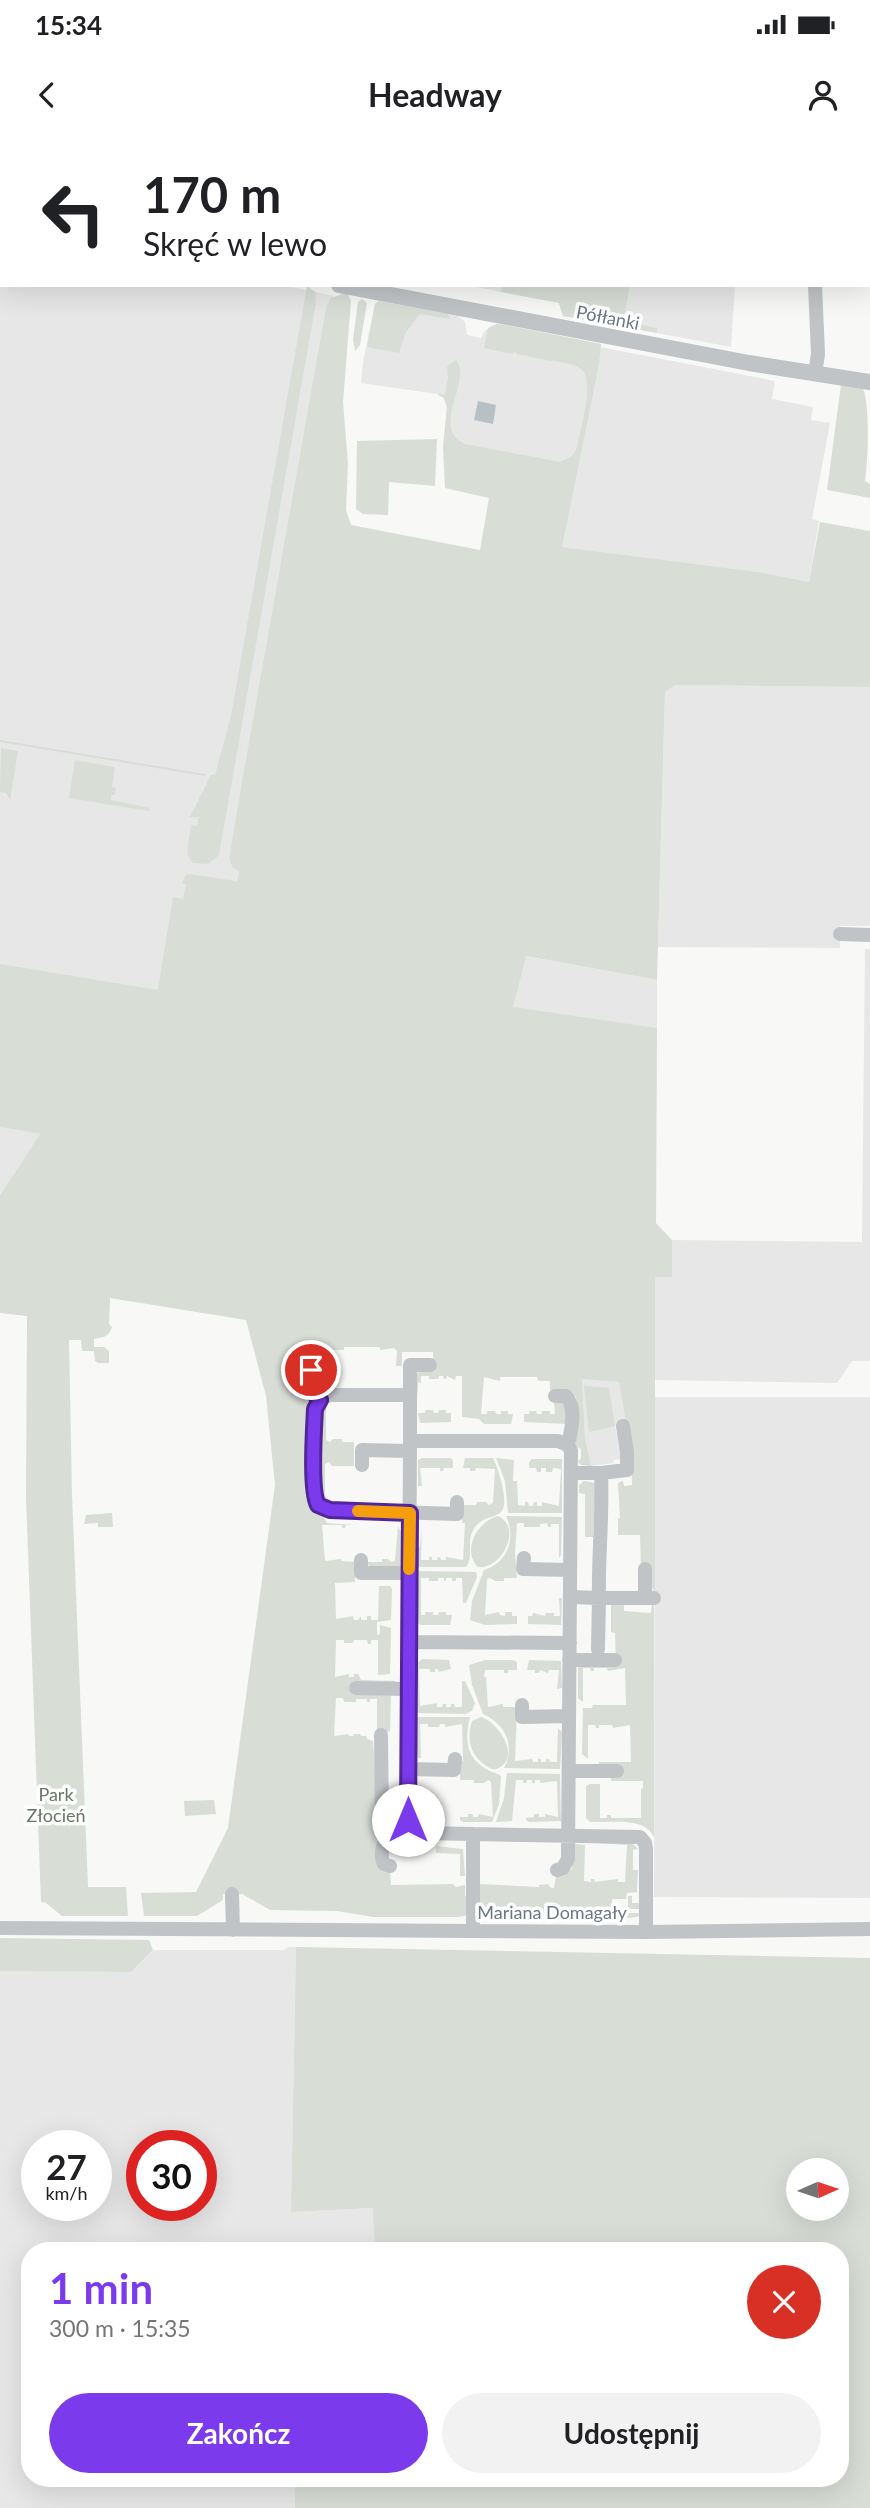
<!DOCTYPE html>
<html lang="pl">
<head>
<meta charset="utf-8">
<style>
  :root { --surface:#fff; --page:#f2f2f2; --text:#202124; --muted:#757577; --accent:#7c3aed }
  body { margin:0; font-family:Lato,sans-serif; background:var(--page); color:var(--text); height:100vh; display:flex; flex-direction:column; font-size:26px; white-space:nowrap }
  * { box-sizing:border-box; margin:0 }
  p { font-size:23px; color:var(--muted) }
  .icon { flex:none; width:38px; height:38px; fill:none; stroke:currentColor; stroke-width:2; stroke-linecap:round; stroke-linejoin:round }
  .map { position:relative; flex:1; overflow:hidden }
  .sheet { position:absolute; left:21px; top:2102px; width:828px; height:245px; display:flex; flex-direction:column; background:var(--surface); border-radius:28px; box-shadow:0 7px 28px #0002 }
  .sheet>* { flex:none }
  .hud { position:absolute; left:0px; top:0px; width:872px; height:147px; box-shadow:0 7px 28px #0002; background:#fff; color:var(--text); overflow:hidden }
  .needle { width:46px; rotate:87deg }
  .buttons { position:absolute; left:786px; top:2018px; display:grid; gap:14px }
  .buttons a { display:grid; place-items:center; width:63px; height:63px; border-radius:50%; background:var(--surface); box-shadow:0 7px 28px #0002; font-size:35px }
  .speed { position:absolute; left:21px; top:1990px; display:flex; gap:14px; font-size:35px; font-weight:700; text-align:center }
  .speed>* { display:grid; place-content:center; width:91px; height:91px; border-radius:50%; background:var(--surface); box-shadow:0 7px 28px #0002; line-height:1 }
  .speed small { font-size:18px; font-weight:400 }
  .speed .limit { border:10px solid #d22; background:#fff; color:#111 }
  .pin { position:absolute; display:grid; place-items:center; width:60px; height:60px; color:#fff; margin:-30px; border:4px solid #fff; border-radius:50%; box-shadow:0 2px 7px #0007 }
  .me { position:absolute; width:77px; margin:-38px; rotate:0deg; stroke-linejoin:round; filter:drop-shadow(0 0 5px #0008) }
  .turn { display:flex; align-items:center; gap:24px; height:147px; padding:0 28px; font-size:32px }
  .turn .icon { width:91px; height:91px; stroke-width:2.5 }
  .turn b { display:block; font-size:49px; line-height:60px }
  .round { display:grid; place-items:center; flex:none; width:74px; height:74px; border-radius:37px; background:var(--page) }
  .overview { display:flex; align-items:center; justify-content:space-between; height:119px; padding:0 28px }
  h1 { font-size:42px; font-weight:700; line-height:52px; color:var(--accent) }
  .button { display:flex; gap:14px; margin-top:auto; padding:14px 28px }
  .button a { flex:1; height:80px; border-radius:42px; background:var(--accent); color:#fff; font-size:28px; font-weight:700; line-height:80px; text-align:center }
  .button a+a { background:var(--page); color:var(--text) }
  .status { display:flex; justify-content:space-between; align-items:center; height:49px; padding:0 35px; background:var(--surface); direction:ltr }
  .status svg { height:19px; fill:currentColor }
  header { display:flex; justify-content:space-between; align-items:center; height:91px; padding:0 28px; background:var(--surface); font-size:32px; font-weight:700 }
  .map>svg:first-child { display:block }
</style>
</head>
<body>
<div class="status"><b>15:34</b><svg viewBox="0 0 49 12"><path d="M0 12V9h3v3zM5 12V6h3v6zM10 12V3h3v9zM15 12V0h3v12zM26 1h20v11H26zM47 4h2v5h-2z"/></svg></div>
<header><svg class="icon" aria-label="back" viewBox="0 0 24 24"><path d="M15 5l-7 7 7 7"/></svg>Headway<svg class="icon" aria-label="person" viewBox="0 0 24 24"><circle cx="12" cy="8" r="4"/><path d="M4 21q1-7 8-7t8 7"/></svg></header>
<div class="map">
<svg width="870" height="2368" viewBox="0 0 870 2368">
  <rect width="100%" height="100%" fill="#f8f8f6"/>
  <path fill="#e6e7e6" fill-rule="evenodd" d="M0,0H224V2H2V5Z
    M340,0H734V2H340Z
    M0,95L2,145H282L334,156L326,167L242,641L229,718L232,727L239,730L237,741L191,734L175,865L0,836Z
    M466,145H735L731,207L657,193V188L623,182L563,176L559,163Z
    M379,161L457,175L465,182L467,195L481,198L485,191L493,185L510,186L601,204L600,207L775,241L772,259L813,267L811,280L830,283L812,379L819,381L809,442L759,432L561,407L443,307L447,267L444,258L437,254L361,243L363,222L375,164Z
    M675,545L870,547V786H840V808L658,807L665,552Z
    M865,809H870V1221H852L837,1243L655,1240V1137H672V1100L862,1102Z
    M525,816L657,840V888L513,868Z
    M0,987L40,994L0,1055Z
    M582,1238L619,1242L627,1284L615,1286L622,1319L613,1320L614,1323L591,1326L585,1297Z
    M655,1257H870V1758L654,1757Z
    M288,1807H296L291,2072L374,2068L375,2110H30V2338H295V2368H0V1831L131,1832L153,1810H284ZM37,2006H96V2065H37ZM142,2006H201V2065H142Z"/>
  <path fill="#d8ddd6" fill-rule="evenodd" d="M502,145H630L623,181L657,188V193L563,176L559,163L501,152Z
    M307,146L315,152L316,162L219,715L208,724L193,723L187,714L191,685L197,686L199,677H190L211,635H215L231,576Z
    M342,154H348L351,161L343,262L348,323L346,370L351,385L480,410L489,358L445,348L443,307L447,267L444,258L437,254L445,255L448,238L447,227L456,220C473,242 429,287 465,304L560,322L572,316L577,308C580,290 595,242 582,230C575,223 563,223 554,221L555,219L552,221L516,214L514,211L513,214L484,208L488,188L497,184L510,186L601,204L599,224L562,407L759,432L809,442L820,382L870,391V547L675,545L665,552L657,840L526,816L513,867L657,888L656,1083L672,1100V1137H655V1453L641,1427L640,1395H618V1378H620L618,1343L623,1341L624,1346L632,1345L631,1310L619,1242L582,1239L585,1297L591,1326L581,1325L578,1322L581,1318V1309L575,1306L578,1287L576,1257L569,1251L550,1250V1241H538L537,1237H500V1241L484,1237L481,1274H487V1271H495L496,1274H501V1271H508V1274H513L511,1284H484L479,1279L462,1277V1236H456L455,1240L447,1236L446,1239H444L443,1236H439L438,1239H429V1236H421V1243H418V1259L416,1234L433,1222V1212H402V1226H396L397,1211L394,1208L380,1210V1207H344V1210H333L329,1206L325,1209V1219L312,1220L305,1226L302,1232L311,1265L322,1374L327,1383L355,1385H346L345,1388H342V1385H322L325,1421L341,1419V1421L355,1422V1442L335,1443L336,1479L353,1476L354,1480H358L361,1476V1480H367V1476H371V1480H378L379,1446H390L392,1449L391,1480L377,1482V1495L380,1494V1485L391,1488L390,1534L378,1535V1500H371V1504H368L367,1500H354L353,1503H344V1500H336L335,1537L349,1534V1537H354V1534H358L361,1540L395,1541L396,1544L391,1554L390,1591L386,1593H377V1559H370V1562H367V1559H356V1562H344L343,1558H336L334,1596L348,1594L349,1596H353L354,1594H360L361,1596H366L367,1599L373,1601L380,1699V1728L382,1731L390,1733L391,1745L453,1744L456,1747L465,1745V1756L468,1757V1775L458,1777H373L337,1771L270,1770L242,1754H223V1760L197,1776H144L141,1753L196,1752L228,1688L275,1345L266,1256L246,1180L110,1158L109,1184L112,1187C108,1198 103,1197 94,1199V1207H104L109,1211V1223H98L95,1221L94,1211H82L81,1200H69L72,1355L88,1747H126L128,1776H62L46,1763L41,1762L26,1356L27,1176L0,1173V1055L40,994L0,987V824L158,850L173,757L183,759L186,744L182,743L186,735L191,734L237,741L239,731L232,727L229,718L242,641L326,167L331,158Z
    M362,159L367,163L360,205L355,211L353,199L358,162Z
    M379,161L448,174L450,179L420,174L406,192L399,213L371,208L367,206L375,164Z
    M841,245L863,249C870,263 868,321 865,341L870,344V358L827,350Z
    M437,299L435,346L389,342L388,375L363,374L356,369L357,301Z
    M0,600L205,634V636L0,602Z
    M1,608L18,611L10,660L6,653L0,652Z
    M75,620L115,627L112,647L116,648L115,655H111V660L150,668L149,671L69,658Z
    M584,1246L609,1248L615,1286L589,1292Z
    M554,1261L564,1263L567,1284L524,1282V1274H529V1271H536L537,1274H542V1271H550V1274H555Z
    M322,1265L326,1267V1300L330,1302L333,1299H342V1302H354V1326H332L329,1322L325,1324V1355L327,1358L321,1361L319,1354Z
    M425,1270H433L434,1273H438L439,1270H446V1273H451V1282L420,1283L418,1273H425Z
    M422,1318H450L453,1320V1328H444L443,1331H440V1328H420L422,1346H418V1320Z
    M465,1318H493C498,1328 510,1363 501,1372C493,1380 478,1375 471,1395C468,1405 473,1418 466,1427H418L417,1409L420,1407L422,1386L421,1420H429V1417H432V1420H437L438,1417H440L441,1420H446V1417L463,1420L465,1383H462V1365H476L477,1362H486L489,1365L493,1363L495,1329L476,1328L475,1331H470V1328H463Z
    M496,1318L514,1320L513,1341H517L518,1365L525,1366V1362H528L529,1366H533L534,1362H537V1366H542V1362L559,1366L561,1329L553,1328L552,1332H546V1328H541V1332H537L536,1328H529V1322L532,1319H562V1373H508L505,1341Z
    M584,1341L596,1343L593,1397H585V1354L579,1353V1345Z
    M112,1373L113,1387H98V1383L84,1384L86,1375Z
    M498,1376C523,1387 502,1430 478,1427C461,1410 478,1381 498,1376Z
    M506,1376L562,1377L561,1415L559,1418V1384H551V1387H548L547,1383L540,1384V1387H524V1383H517L515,1413L517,1438H504V1441H495L490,1438L487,1439L485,1475L499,1472L500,1475L505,1476V1472H512V1476H517V1484L485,1485L470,1480L472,1461L484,1430C509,1422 516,1397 506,1376Z
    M398,1386L401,1392V1426L370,1427L366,1422H382V1419H388L391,1422L395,1421Z
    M418,1431L476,1432L477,1437L466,1463H463L462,1438H456V1441H452V1438H446V1441H444V1438H438V1441H429V1438H421V1475H425V1472H433V1475H438L439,1472H446V1475H452L450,1485H421L418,1483Z
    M559,1458H562L561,1485L528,1484V1476H532L533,1473L545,1476L546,1473H554V1476H560Z
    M611,1462H624V1471L651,1473L652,1463H654V1697C645,1676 610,1683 590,1682L586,1678V1646L590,1644H600V1678H607V1675H611V1678H641V1649L643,1648V1641H611V1636L599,1626V1622H631L630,1585L613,1588L612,1585H599V1588H596L595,1585H588V1619L582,1614L583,1568H592L593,1565H626L625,1528L608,1531L607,1528H594V1531H591L590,1528H583V1562L578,1558V1527L616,1525L615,1493L611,1492Z
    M422,1519L449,1520L451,1529L439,1532L438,1529H435V1532H430V1529H419L420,1566L437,1563V1567H442L443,1564H446V1567H451V1564H454L455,1567H462V1541H465L475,1563L472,1571L465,1574L417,1573L416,1524Z
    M485,1520H513L517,1522V1530H508V1533H504V1530H485L484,1537H486L488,1567L503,1564V1567H517L515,1621L532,1619L533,1622H538V1619H541V1622H546V1619H549L550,1622H557L558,1588L562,1592L560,1629L504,1628C516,1605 505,1584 483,1574L472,1545L469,1525Z
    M529,1520L561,1521L562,1548L557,1549L559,1530H549L548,1533L540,1530L539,1533H535V1530H527Z
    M418,1577H470C465,1598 465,1617 486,1629C492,1633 496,1632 501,1636L499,1664L492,1682H463L460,1680V1677H468V1674H473V1677H478L479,1674L493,1677L491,1642L488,1640L484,1643H474V1640H460V1622L463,1621L462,1584L445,1587V1584H440L439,1587H428V1584H420L421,1618H418L415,1611V1579Z
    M481,1577C498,1582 521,1616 499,1628C493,1631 489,1628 484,1624C469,1613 467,1598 472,1581Z
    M507,1633L560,1634L561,1681L529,1682L526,1680V1678L534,1677V1674H539V1677H545V1674L558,1677L557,1641L540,1643V1640H535V1643H532V1640H527L526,1643H523V1640H516L512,1681L496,1682L504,1658Z
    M214,1660L216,1674L185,1676L184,1661Z
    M595,1703H632L638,1709L633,1710V1730H638L637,1751L642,1755V1769H628V1756H632V1763H641V1755L638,1752L627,1753L626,1759H612V1773H642L641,1776L630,1778L480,1775V1744L539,1747V1745L548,1744L551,1748H554L556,1736L565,1735L572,1729L575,1704L585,1705L584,1741L591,1742V1739H594L595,1742L618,1739V1742H625L627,1705Z
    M436,1706L463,1709L465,1736H460V1714L436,1713Z
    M0,1798L149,1800L153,1810L131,1832L0,1831Z
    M296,1807L870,1818V2368H295V2338H840V2110H375L373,2068L291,2072ZM798,2030H836V2068H798Z"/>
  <path fill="#b7c1c5" d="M478,261L496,265L493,284L474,280Z"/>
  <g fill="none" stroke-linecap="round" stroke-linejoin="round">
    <path stroke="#c0c4c7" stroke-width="14" d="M235,0V2
      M806,0V2
      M815,145L818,214L815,234
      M840,794L870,795
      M410,1255V1225H430
      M555,1256H566C577,1268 571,1291 568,1305
      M320,1260L310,1247L309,1235L315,1227L326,1224
      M410,1301V1255H330C320,1257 316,1264 315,1274L314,1355L318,1365L330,1370L457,1374V1362
      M362,1325V1310L410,1311
      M601,1333L627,1330V1312L623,1286
      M524,1418L523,1429L570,1430
      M361,1420V1433H409
      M570,1457L599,1458C598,1416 603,1374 601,1333H572
      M645,1458V1429
      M408,1502L570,1503
      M598,1509L599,1458H654
      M569,1520H615
      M356,1548L408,1549
      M522,1565V1577L569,1576
      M381,1595L382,1685C388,1701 400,1699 412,1690
      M407,1629L454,1630L455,1619
      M569,1631H617
      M473,1694L640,1697L645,1703L646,1709V1792
      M388,1696C383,1705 379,1714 384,1724L390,1726
      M232,1754L233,1790
      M0,1788L646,1792L870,1789
      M473,1791V1694L419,1693L412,1690L408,1682L410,1301H558L568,1305L571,1311L568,1719L563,1728L557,1730"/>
    <path stroke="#c0c4c7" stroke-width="16" d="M0,85H2
      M339,145L749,223L870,242"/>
    <g stroke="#a2a8ad" stroke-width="6">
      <path id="rail" d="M645,2V0"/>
    </g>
    <use href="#rail" stroke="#fff" stroke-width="3.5" stroke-dasharray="10" stroke-linecap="butt"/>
  </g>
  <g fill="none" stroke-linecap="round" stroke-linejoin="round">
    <g stroke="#51269a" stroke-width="18">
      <path id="route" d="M311,1230C306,1242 312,1251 320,1260L315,1269C314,1289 310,1351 318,1365L330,1370L410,1373L408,1680"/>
    </g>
    <use href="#route" stroke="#7c3aed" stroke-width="12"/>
    <path stroke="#f59e0b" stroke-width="12" d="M358,1371L410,1373L409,1429"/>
  </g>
  <g text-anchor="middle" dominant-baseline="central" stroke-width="7" stroke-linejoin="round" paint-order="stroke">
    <g font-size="18" fill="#6b7884" stroke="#fff">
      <text transform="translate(608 177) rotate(11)">Półłanki</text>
      <text x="552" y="1772">Mariana Domagały</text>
    </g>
    <g font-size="18" fill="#687665" stroke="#fff">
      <text x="56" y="1654">Park<tspan x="56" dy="21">Złocień</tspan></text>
    </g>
  </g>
</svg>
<div class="buttons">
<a><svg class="needle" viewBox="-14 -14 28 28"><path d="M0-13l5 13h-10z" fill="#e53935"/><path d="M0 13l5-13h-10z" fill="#757577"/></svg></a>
</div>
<div class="speed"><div>27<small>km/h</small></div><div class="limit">30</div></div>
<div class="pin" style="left:311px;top:1230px;background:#d93025"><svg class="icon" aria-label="arrive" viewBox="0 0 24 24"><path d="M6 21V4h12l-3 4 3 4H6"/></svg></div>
<svg class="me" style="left:408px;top:1680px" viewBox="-20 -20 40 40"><circle r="19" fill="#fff"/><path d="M0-13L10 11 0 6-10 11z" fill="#7c3aed"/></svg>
<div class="hud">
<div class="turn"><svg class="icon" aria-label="left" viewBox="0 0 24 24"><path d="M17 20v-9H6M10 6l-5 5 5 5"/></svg><div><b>170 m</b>Skręć w lewo</div></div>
</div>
<section class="sheet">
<div class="overview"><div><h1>1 min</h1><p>300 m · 15:35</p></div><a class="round" style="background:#d93025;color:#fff"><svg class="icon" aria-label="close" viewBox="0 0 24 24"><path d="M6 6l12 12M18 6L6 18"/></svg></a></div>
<div class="button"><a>Zakończ</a><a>Udostępnij</a></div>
</section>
</div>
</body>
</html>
